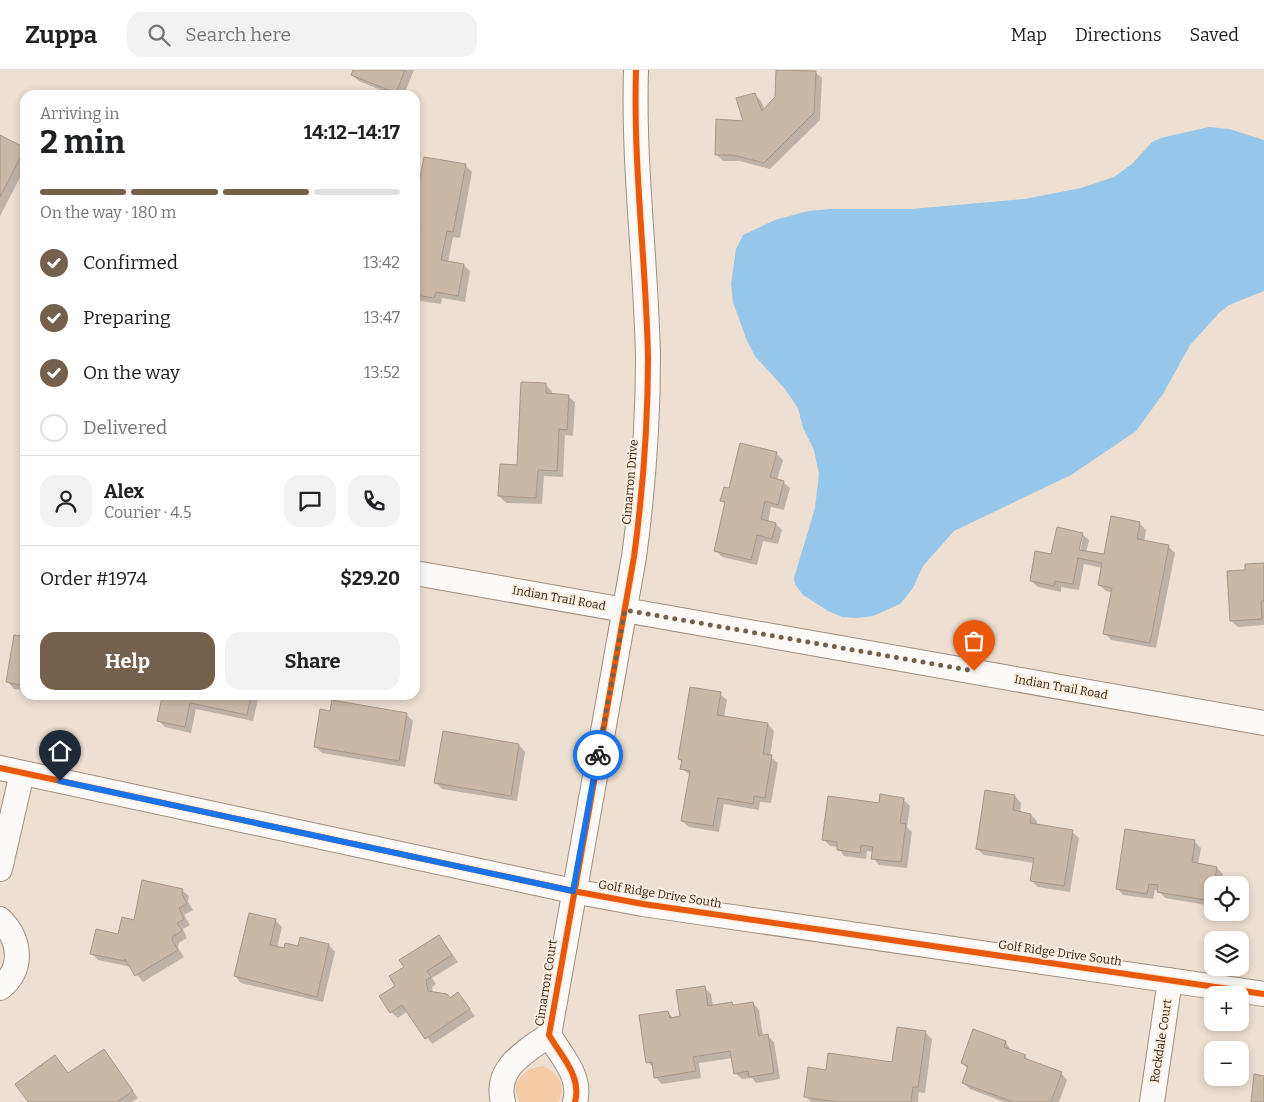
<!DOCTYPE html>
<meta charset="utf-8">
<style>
body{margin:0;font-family:Bitter,serif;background:#f2f2f2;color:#202124;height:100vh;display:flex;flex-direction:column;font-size:19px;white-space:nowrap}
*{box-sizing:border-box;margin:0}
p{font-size:16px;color:#757577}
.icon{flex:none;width:28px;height:28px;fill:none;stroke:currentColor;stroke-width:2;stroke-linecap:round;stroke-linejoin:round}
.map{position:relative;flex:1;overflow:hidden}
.drawer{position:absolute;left:20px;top:20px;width:400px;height:610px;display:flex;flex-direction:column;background:#fff;border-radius:15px;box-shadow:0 2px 8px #0003}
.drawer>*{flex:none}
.fabs{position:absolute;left:1204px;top:806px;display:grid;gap:10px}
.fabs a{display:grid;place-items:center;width:45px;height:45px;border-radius:10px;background:#fff;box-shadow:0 2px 8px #0003;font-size:25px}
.pin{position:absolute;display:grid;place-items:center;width:42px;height:42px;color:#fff;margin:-51px -21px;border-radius:50% 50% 50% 0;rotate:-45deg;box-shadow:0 0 5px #0007}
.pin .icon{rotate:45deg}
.courier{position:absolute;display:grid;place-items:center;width:50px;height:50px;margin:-25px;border:4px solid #1a73e8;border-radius:50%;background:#fff;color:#222;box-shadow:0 1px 6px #0007}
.head em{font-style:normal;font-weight:700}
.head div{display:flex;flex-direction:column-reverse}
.head{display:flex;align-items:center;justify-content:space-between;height:85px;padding:0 20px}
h1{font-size:32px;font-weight:700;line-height:38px}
.bar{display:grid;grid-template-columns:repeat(4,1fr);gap:8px 5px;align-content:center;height:60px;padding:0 20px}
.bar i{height:6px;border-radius:4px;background:#e0e0e0}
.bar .selected{background:#75604c}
.bar p{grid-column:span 4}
.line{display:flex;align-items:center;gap:12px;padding:0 20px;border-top:1px solid #e0e0e0}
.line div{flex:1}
.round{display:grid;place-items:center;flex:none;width:52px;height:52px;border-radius:15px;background:#f2f2f2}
ol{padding:0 20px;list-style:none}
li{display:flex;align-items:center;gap:15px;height:55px}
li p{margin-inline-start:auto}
li .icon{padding:5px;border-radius:50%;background:#75604c;color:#fff;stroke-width:4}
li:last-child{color:#757577}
li i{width:28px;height:28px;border:2px solid #e0e0e0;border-radius:50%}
.action{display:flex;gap:10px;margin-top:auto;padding:10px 20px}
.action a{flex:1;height:58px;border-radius:15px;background:#75604c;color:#fff;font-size:20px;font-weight:700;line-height:58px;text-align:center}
.action a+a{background:#f2f2f2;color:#202124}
header{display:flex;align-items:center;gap:30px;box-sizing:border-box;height:70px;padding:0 25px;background:#fff;border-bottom:1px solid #e0e0e0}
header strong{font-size:24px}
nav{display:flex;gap:28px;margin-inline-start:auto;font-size:18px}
.search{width:350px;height:45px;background:#f2f2f2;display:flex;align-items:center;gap:12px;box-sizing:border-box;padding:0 18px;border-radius:15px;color:#757577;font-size:19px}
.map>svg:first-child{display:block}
.green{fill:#f3cba7}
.water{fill:#96c6ea}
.shadow{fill:#0003;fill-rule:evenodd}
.building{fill:#cab8a7;stroke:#a89684}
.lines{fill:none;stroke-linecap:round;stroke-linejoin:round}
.street-casing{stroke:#a18f7d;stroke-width:26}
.street{stroke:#fcfaf8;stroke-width:24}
.cycleway-casing{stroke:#fbeee2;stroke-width:9}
.cycleway{stroke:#e8590c;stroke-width:6}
.done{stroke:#75604c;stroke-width:5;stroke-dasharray:0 9}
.route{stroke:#1a73e8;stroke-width:6}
.labels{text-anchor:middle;stroke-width:4;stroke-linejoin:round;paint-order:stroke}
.street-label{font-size:12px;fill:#341c04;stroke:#fbeee2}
</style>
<header>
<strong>Zuppa</strong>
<div class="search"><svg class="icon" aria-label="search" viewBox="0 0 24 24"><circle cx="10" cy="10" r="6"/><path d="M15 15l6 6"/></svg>Search here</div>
<nav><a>Map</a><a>Directions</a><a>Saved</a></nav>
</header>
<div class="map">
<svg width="1264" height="1032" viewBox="0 0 1264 1032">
<rect width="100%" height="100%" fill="#eddfd2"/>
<path class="green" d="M543,996C558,1002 567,1016 558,1032H520C508,1013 524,998 543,996Z"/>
<path class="water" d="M1209,57L1229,59L1264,70V221L1229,235L1220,242L1190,275L1163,324L1136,361L1071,405L954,461L923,496L913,518L900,534L873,546L857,548L842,547L828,541L803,525L795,514L794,508L815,438L819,404L814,380L803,358L798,338L785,319L755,286L747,271L733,232L731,214L736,179L743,165L775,150L808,141L830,139H911L991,132L1025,129L1081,118L1114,107L1132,94L1152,72L1161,68Z"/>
<path class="shadow" d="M354,0H414L404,25H393L359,11L352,5Z
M815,2L822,8L820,50L770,99L740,91H723L716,84L744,52L755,25L761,31L765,40Z
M0,66L25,79V98L0,146Z
M465,95L472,102L460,168L453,167L448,192L464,195L470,201L465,232L442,228L441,234L415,230V186L419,160L415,156V143Z
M546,315L552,321V325L568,326L575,332L573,366L565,365L563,407L544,406L542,434L506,433L499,426L518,396Z
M776,383L783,390L777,410L783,412L790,418L784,440L771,437L768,452L776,454L782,460L778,474L763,471L757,495L722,487L715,480L726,435L722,431L730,419Z
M1139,453L1146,460L1144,472L1168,476L1175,483L1156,578L1111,570L1105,563L1113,523L1106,521L1099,515L1102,498L1084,494L1079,520L1061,517V522L1038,517L1031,511L1052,486L1082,464L1089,470L1086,483L1105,486ZM1081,467H1083L1079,486H1077Z
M1264,494V555L1238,557L1231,551L1247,501Z
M25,542V620L14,619L8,612L21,567Z
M720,624L727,630L724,647L768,654L774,661L770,686L778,693L771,733L760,732L759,740L724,734L719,762L689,757L682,751L690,705L681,698L682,692L679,689Z
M156,625H259L253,651L196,639L191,663L165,657L159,651L163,632Z
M406,644L413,651L405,697L322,683L315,676Z
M519,675L525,682L517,731L442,719L435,712Z
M1015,726L1021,733L1020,743L1031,745L1037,751V756L1072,762L1079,768L1070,822L1038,817L1032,811L1034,793L984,785L977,779Z
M903,729L910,736L907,757L912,762L907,798L879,795L873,788V782L867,781L866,789L844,786L838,777L830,776L824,770L880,735Z
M1195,772L1201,778L1198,795L1217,798L1223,804L1222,815H1212V836L1165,828L1158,820H1155L1153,829L1123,825L1117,818Z
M182,820L189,826L188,832L193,840L184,845L190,855L183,859L187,868L179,873L178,878L184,887L143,912L131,897L98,890L92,884L119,866L135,851Z
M250,844L276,851L282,857L277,878L285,880L329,875L335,882L323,932L241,913L235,906Z
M439,866L458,892L432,908L436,914L432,917L433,923L451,929L458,924L475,946L432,974L408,941L398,948L391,942L397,916L405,898Z
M704,917L711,924L713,936L732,933L735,936L753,933L759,940L763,966L767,965L774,972L780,1009L756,1013L752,1008L742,1009L735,1003L733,988L699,993L701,1008L662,1014L655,1007L654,998L648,992L668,942L674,949L682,947Z
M926,963L932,969L925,1023L919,1022L918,1032H811L806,1027L827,1001L893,994Z
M1006,972L1011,981L1025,986L1031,992L1061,1003L1067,1010L1059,1032H1004L970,1019L963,1013L968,999L962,993Z
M103,980L138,1028L132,1032H29L55,987L69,1004Z"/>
<path class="building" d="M353,0H405L396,23L351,5Z
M776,0L816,1L814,43L764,93L733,85H715L716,49L743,51L736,28L755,23L762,41L775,27Z
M0,65L25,78L0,127Z
M424,87L466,94L453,162L447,161L441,190L464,194L458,226L436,222L434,228L415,225V185L420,156L415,155V135Z
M521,312L546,313V323L569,325L567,360L559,359L557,401L538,400L536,428L498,426L500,394L517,395Z
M740,373L777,382L770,407L784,411L778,435L765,431L761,449L776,453L772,469L757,465L751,490L714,481L725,432L720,431L724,417L729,418Z
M1111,446L1140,452L1137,469L1169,475L1150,573L1103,564L1112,518L1098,515L1102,493L1078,488L1073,514L1055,511L1054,516L1030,511L1035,481L1051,484L1057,457L1083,463L1079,480L1104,484Z
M1264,493V531H1261L1262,549L1230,551L1227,501L1245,500V494Z
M25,535V616L6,612L14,565L20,566Z
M690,617L721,622L717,645L768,653L763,684L772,685L765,728L754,726L753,734L718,728L713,756L681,751L690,701L680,699L682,690L678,689Z
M155,625H251L247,645L190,633L185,657L157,651L162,627Z
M332,630L407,643L399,691L314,677L320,639L330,641Z
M443,661L519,674L511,726L434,713Z
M985,720L1015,725L1013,740L1031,744L1030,753L1073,760L1064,816L1030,811L1034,788L976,779Z
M880,724L904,728L900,753L906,754L901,792L871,789L873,777L861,775L860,783L837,780V772L822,770L828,726L879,733Z
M1125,759L1195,770L1192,792L1217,797L1214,815H1212V831L1157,822L1158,815L1149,814L1147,824L1116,819Z
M142,810L183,819L182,824L187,834L179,838L184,849L177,853L182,861L173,866L172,870L178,880L135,906L125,889V891L90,884L96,859L118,864L122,847L134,850Z
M249,843L276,849L270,875L284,878L285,873L298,876L300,867L329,874L317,927L234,906Z
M439,865L452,885L427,901L431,907L426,910L428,921L447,924L450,928L458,922L470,939L425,969L402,935L390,943L379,926L395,916L389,906L404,897L399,890Z
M705,916L708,936L732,932L733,935L753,932L759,966L768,964L774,1003L749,1007L748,1001L734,1004L730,981L693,987L696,1001L654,1008L652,992L646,993L639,945L668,941L670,948L680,946L676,920Z
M897,957L926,961L918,1017H913L911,1032H837L804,1027L808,997L826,1000L828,983L892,992Z
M973,959L1006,971L1004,977L1026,985L1024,988L1062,1002L1051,1032H1013L962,1013L968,996L961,993Z
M104,979L133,1021L117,1032H28L15,1014L55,985L68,1003Z
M1254,1004L1264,1006V1032H1251Z"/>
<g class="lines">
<g class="street-casing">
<path id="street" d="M415,503L1264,653
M0,698L573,821L643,834L1264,924
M0,799L22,703
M0,849C21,870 24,899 0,918
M503,1032C494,998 525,982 549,965
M575,1032C582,1006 561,986 549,965L634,487C643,420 648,354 648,287C646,191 633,96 636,0
M1152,1032L1170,910"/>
</g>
<use href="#street" class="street"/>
<g class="cycleway-casing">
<path id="cycleway" d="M0,698L573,821L643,834L1264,924
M575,1032C582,1006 561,986 549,965L634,487C643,420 648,354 648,287C646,191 633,96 636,0"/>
</g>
<use href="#cycleway" class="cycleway"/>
</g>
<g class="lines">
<path class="done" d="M598,685L625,540L974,601"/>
<path class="route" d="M60,711L573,821L598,685"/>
</g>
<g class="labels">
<g class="street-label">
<text transform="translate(630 412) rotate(-85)" y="4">Cimarron Drive</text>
<text transform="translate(559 528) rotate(10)" y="4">Indian Trail Road</text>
<text transform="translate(1061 617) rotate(10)" y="4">Indian Trail Road</text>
<text transform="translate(660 824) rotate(9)" y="4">Golf Ridge Drive South</text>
<text transform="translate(1060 883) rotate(8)" y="4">Golf Ridge Drive South</text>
<text transform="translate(546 913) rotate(-81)" y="4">Cimarron Court</text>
<text transform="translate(1161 971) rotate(-81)" y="4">Rockdale Court</text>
</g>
</g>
</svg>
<div class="fabs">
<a><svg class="icon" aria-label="locate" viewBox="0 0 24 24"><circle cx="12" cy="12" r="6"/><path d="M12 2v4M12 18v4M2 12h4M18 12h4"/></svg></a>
<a><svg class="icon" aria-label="layers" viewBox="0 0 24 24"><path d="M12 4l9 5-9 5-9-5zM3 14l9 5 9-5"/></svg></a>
<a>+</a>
<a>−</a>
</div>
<div class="pin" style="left:974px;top:601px;background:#ea580c"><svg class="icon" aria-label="bag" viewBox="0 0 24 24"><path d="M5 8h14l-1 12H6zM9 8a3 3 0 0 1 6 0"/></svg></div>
<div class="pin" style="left:60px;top:711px;background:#1f2937"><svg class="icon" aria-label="home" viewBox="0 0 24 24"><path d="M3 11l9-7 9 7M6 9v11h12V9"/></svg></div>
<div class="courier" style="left:598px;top:685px"><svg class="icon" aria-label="bike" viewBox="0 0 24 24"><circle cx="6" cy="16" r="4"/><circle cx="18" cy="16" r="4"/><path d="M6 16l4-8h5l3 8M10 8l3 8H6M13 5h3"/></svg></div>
<section class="drawer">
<div class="head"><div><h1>2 min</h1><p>Arriving in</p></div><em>14:12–14:17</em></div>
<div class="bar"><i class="selected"></i><i class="selected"></i><i class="selected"></i><i></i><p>On the way · 180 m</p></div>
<ol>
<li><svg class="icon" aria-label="check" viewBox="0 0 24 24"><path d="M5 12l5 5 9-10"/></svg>Confirmed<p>13:42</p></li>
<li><svg class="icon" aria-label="check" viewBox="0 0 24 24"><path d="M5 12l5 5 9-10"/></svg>Preparing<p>13:47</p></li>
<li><svg class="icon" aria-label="check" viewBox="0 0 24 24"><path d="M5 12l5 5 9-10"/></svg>On the way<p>13:52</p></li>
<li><i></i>Delivered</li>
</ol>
<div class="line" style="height:90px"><a class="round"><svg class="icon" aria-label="person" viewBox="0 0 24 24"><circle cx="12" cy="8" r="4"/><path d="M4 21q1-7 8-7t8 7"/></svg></a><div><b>Alex</b><p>Courier · 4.5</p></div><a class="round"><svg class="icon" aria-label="chat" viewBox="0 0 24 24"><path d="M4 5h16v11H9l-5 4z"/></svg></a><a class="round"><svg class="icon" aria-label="phone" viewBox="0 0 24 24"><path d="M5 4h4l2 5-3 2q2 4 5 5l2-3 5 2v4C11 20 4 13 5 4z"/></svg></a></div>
<div class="line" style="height:65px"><div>Order #1974</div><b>$29.20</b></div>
<div class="action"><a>Help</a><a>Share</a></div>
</section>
</div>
